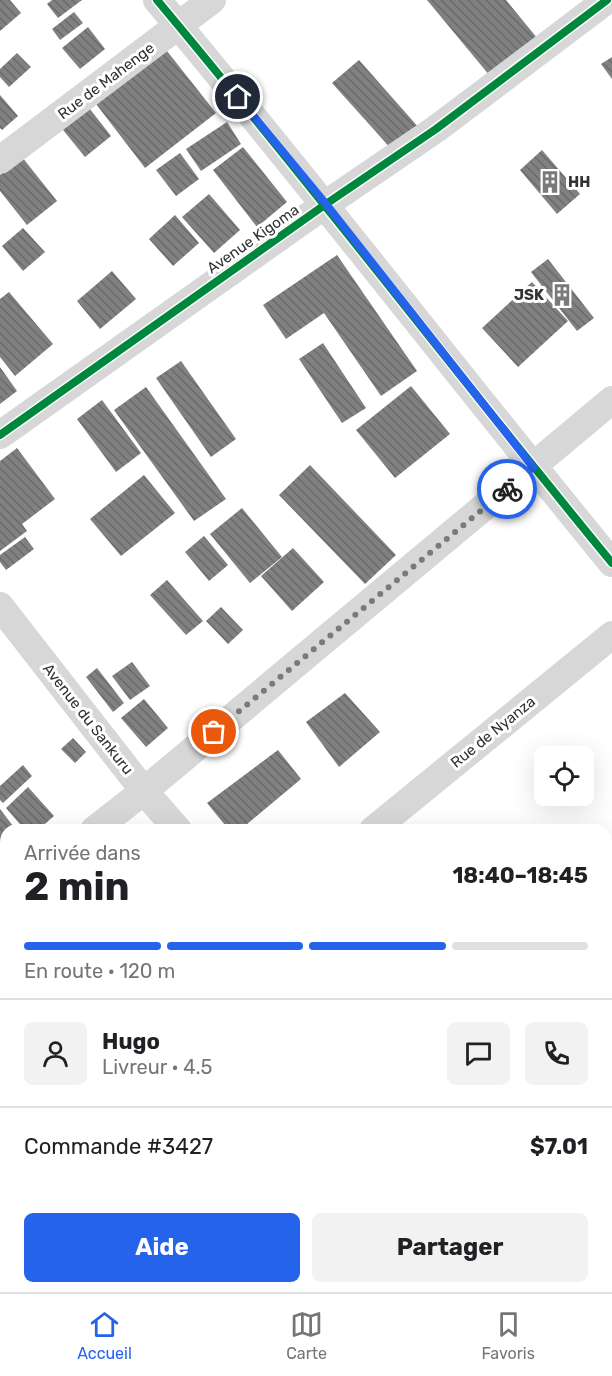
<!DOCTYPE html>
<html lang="fr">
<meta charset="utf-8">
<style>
body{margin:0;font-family:Rubik,sans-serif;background:#f2f2f2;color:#202124;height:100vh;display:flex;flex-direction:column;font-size:22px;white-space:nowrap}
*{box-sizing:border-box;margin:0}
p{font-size:20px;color:#757577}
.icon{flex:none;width:33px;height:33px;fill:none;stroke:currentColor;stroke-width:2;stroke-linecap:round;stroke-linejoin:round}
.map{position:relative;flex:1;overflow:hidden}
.drawer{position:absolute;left:0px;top:824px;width:612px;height:470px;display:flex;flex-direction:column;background:#fff;border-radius:18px 18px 0 0;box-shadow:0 6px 24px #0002}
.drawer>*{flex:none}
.controls{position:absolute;left:534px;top:746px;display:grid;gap:12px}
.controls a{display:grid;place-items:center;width:60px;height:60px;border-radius:9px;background:#fff;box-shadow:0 6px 24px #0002;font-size:30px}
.pin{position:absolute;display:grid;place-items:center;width:51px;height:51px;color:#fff;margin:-26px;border:3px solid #fff;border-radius:50%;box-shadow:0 2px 6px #0007}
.courier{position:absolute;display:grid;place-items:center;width:60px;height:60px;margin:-30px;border:4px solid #2563eb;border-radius:50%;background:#fff;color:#222;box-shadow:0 2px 8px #0007}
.head em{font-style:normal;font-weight:700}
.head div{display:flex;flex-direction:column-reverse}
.head{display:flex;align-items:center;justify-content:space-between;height:102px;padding:0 24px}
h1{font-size:39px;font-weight:700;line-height:45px}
.bar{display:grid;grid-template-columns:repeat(4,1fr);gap:9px 6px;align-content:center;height:72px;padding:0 24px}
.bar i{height:8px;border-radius:4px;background:#e0e0e0}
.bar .active{background:#2563eb}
.bar p{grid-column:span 4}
.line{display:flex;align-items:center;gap:15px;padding:0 24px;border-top:2px solid #e0e0e0}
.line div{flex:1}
.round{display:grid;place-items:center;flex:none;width:63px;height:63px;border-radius:9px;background:#f2f2f2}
.action{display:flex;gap:12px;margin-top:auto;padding:12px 24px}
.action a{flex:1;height:69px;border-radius:9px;background:#2563eb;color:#fff;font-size:24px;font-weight:700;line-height:69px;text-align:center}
.action a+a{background:#f2f2f2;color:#202124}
.menu{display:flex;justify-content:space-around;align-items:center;height:84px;border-top:2px solid #e0e0e0;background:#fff;font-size:16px;color:#757577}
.menu a{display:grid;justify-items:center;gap:3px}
.menu .active{color:#2563eb}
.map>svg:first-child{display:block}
.building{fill:url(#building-back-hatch)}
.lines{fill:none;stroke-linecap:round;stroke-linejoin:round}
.minor{stroke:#d7d7d7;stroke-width:28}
.cycleway-casing{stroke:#fff;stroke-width:11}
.cycleway{stroke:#00873e;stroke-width:8}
.done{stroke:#7a7a7a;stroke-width:6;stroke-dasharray:0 10.8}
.route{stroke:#2563eb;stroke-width:8}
.labels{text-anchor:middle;stroke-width:6;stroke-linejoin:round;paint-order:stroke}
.street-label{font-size:15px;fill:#333;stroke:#fff}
.poi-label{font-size:15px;font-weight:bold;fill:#333;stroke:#fff;text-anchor:start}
</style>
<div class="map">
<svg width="612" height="1292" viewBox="0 0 612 1292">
<defs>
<pattern id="building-back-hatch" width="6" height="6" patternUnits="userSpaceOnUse" patternTransform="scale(1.5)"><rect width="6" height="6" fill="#818181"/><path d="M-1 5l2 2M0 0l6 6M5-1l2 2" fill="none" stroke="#6a6a6a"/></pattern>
</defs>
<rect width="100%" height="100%" fill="#fff"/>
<path class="building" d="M0,0H10L21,13L0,31Z
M52,0H82L58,18L47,4Z
M427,0H506L542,44L495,82Z
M74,12L83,23L60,40L52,29Z
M88,27L105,49L80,69L62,48Z
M163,46L216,113L145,168L93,100Z
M17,53L31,67L9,87L0,77V69Z
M612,57V79L601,64Z
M359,60L420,129L394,152L332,83Z
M0,95L18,116L2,130L0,128Z
M86,104L111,136L85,157L59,125Z
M227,122L241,144L201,171L186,149Z
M243,147L287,202L257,227L213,170Z
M542,150L580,194L557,214L520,170Z
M180,153L199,179L176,196L156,170Z
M22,157L57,201L27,225L0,191V175Z
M209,194L240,230L214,253L182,217Z
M175,215L199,243L173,266L149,239Z
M23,228L45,252L23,271L2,246Z
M337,255L417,371L381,396L324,313L286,339L263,305Z
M548,259L594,318L577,331L531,272Z
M112,271L136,299L100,329L77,301Z
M532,282L568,321L518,367L482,328Z
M9,292L53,344L15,376L0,357V299Z
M323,343L366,408L342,423L299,359Z
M181,361L236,439L211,457L156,378Z
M0,367L17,391L0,404Z
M411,386L450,434L395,478L356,430Z
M146,387L226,499L194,521L114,410Z
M102,400L141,453L116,472L77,419Z
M17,448L55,499L22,524L27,531L0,551V461Z
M310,465L396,555L365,584L279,495Z
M144,475L175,513L121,556L90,519Z
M242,508L282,557L250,583L210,534Z
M204,536L228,565L209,581L185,552Z
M25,537L34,549L6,570L0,562V555Z
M293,548L324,582L292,611L261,576Z
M167,580L203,621L186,635L150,595Z
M221,607L243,630L228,644L206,621Z
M132,662L150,686L130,700L112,676Z
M97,668L124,703L113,712L86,677Z
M345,693L380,732L339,767L306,722Z
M144,699L168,728L146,747L121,718Z
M73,738L86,752L75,763L61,749Z
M278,750L301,779L240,830H229L207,803Z
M23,765L32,776L3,803L0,800V786Z
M28,787L54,816L38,830H25L6,808Z
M0,809L16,830H6V847L0,852Z"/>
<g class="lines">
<path class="minor" d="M157,0C312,185 459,377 612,563
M0,160L212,0
M0,435L326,204L436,129L607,0
M0,606L144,791L178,830
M94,830L144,791L612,400
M373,830L612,635
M0,903L6,898
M606,1082L612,1076
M0,1142L6,1137
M542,1287L546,1292
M180,1292L184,1287
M403,1292L407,1287"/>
<g class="cycleway-casing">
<path id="cycleway" d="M157,0C312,185 459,377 612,563
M0,435L326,204L436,129L607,0"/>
</g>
<use href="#cycleway" class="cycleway"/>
</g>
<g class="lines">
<path class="done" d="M214,732L507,489"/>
<path class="route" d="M238,97L326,204L533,467L507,489"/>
</g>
<defs>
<g id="building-bare" transform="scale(1.8)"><path d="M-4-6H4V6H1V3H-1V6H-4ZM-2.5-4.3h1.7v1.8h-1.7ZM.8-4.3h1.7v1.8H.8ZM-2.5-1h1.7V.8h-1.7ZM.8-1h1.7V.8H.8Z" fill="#7a7a7a" stroke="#fff" stroke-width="2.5" paint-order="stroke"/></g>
</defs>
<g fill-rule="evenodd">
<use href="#building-bare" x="550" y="182"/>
<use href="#building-bare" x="562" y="295"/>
</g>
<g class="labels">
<g class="street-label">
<text transform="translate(106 81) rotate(-37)" y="5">Rue de Mahenge</text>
<text transform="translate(253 239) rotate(-35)" y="5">Avenue Kigoma</text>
<text transform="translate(88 719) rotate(52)" y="5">Avenue du Sankuru</text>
<text transform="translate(493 732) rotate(-39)" y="5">Rue de Nyanza</text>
</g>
<g class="poi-label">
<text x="568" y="187">HH</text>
<text x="544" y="300" text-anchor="end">JSK</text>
</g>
</g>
</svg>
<div class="controls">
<a><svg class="icon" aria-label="locate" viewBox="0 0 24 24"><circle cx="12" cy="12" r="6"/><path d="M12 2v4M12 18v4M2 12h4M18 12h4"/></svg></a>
</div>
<div class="pin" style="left:214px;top:732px;background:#ea580c"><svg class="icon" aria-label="bag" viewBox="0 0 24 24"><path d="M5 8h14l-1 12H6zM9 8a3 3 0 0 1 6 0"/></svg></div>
<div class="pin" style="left:238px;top:97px;background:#1f2937"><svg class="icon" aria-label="home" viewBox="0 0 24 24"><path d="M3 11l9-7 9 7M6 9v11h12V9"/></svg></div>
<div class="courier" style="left:507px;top:489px"><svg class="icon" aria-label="bike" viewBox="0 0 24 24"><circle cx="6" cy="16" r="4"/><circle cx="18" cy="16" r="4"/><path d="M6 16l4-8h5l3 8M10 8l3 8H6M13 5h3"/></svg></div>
<section class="drawer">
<div class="head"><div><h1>2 min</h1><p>Arrivée dans</p></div><em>18:40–18:45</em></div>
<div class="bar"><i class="active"></i><i class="active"></i><i class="active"></i><i></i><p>En route · 120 m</p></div>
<div class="line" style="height:108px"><a class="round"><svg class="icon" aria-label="person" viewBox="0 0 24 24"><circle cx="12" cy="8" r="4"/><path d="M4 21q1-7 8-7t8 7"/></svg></a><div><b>Hugo</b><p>Livreur · 4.5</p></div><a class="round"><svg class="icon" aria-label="chat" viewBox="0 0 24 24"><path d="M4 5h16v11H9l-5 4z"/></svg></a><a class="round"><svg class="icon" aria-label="phone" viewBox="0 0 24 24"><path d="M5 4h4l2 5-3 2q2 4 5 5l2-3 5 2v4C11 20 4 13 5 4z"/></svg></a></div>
<div class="line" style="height:78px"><div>Commande #3427</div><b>$7.01</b></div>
<div class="action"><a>Aide</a><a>Partager</a></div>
</section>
</div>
<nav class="menu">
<a class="active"><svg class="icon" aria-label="home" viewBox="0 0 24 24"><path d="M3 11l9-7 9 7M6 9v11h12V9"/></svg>Accueil</a>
<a><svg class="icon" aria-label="map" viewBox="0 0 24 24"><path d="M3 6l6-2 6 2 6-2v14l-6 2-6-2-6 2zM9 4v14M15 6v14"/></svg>Carte</a>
<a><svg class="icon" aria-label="saved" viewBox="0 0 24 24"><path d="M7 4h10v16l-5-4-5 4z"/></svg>Favoris</a>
</nav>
